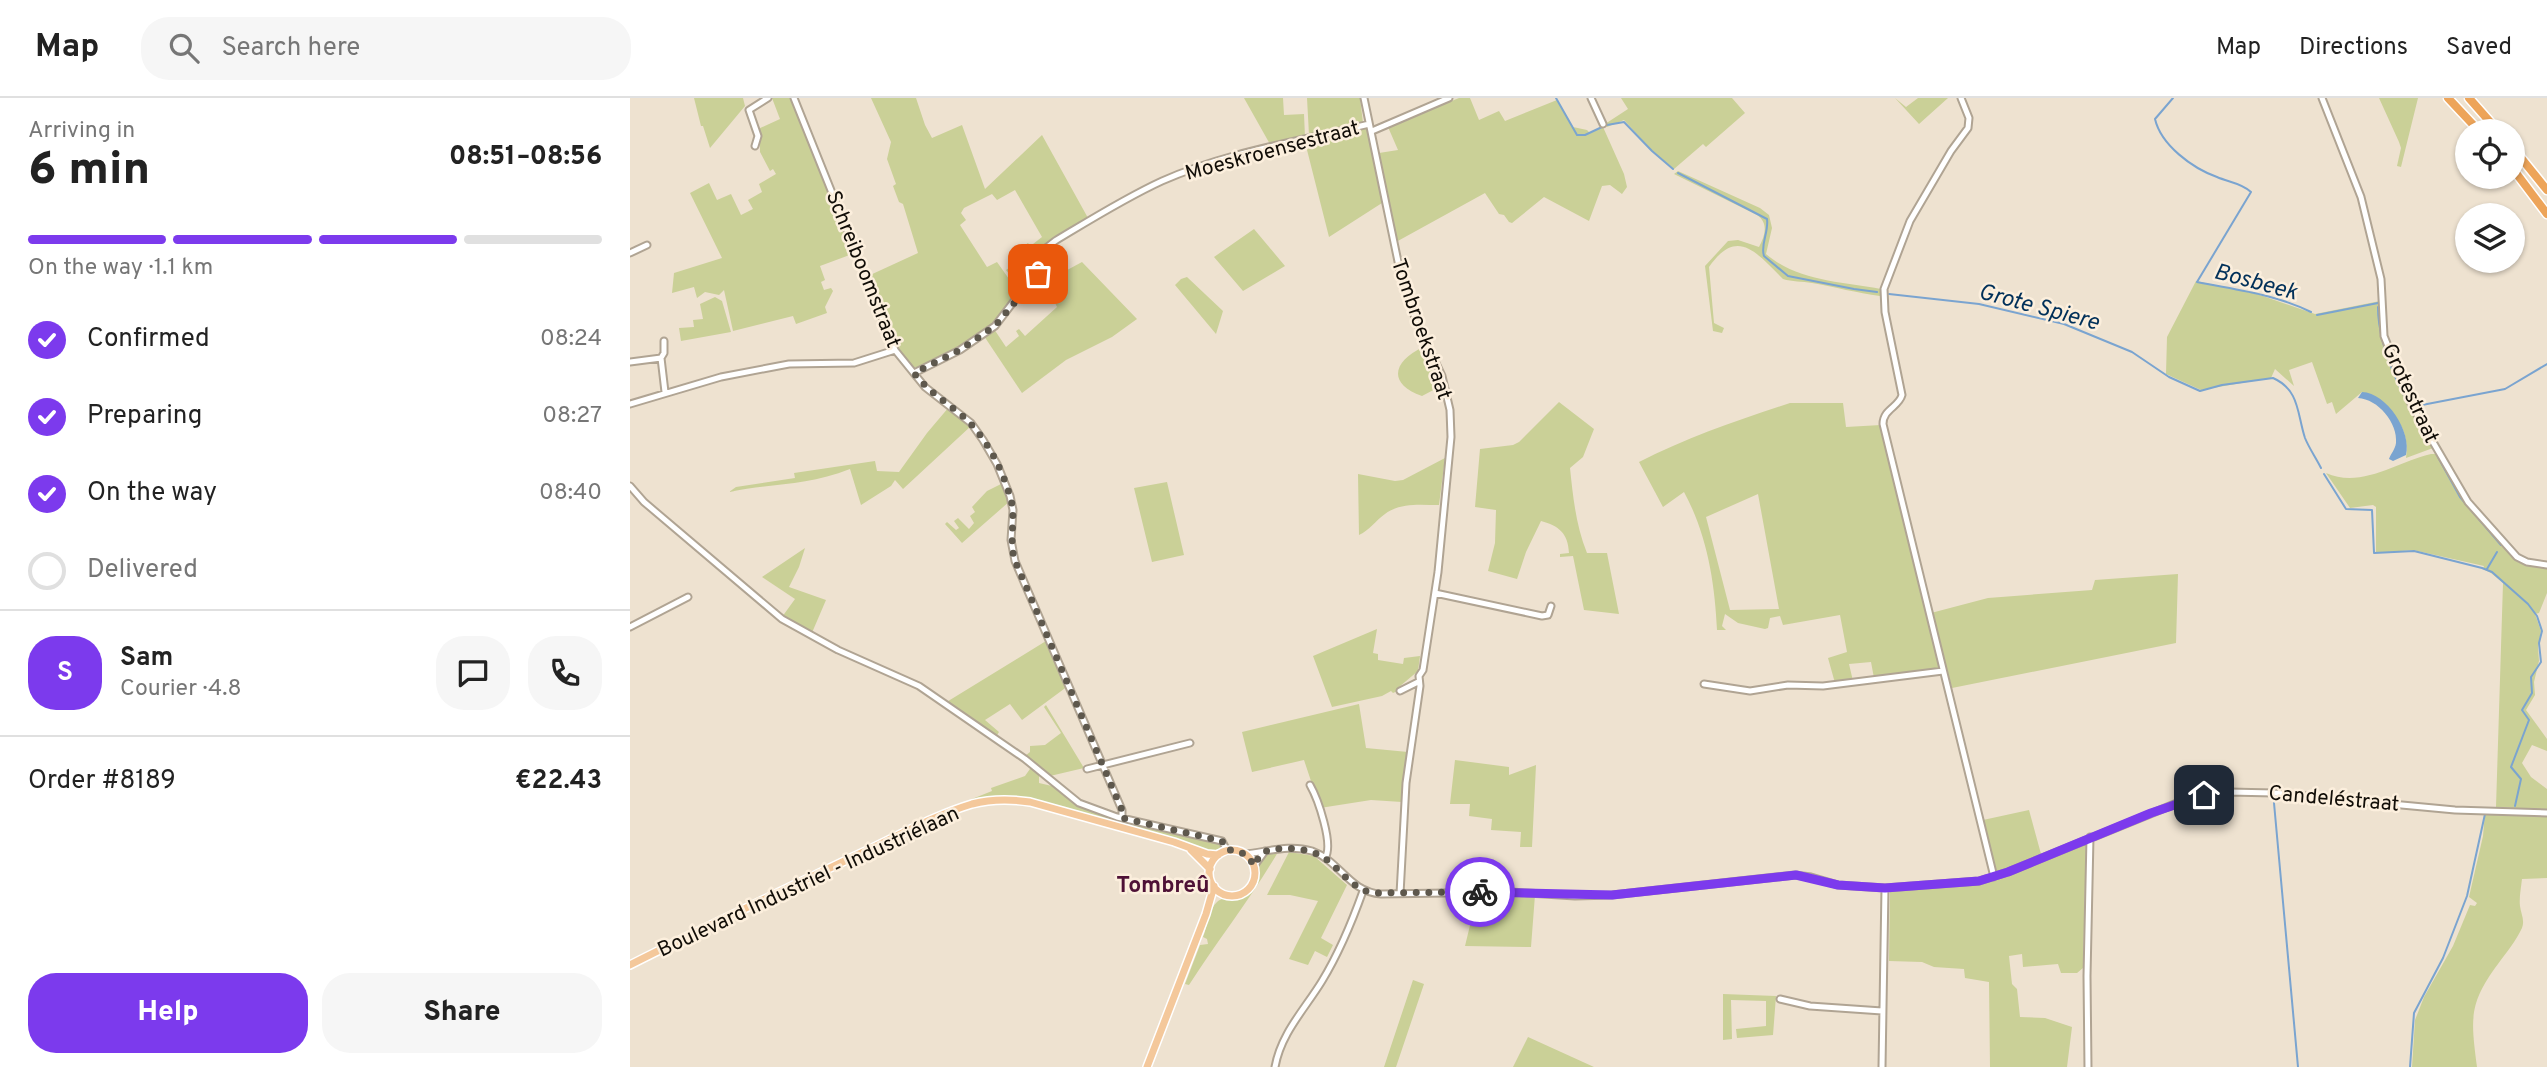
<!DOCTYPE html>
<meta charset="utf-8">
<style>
body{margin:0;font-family:Overpass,sans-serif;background:#f6f6f6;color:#222;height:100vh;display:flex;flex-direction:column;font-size:26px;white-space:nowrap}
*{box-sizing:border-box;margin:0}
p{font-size:23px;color:#767676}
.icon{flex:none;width:38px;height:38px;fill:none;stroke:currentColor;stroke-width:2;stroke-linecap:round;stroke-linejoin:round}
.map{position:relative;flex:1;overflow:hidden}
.panel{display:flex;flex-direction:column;background:#fff;width:630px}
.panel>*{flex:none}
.tools{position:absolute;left:1825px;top:21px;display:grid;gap:14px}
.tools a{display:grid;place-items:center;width:70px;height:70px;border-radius:50%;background:#fff;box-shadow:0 2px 5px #0004;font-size:35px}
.pin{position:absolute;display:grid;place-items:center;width:60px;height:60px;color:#fff;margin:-30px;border-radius:14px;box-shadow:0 4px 10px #0006}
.courier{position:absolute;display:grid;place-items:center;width:70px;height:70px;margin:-35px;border:5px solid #7c3aed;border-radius:50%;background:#fff;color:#222;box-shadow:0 2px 9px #0007}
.headline em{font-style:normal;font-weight:800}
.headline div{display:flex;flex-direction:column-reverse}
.headline{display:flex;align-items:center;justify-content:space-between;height:119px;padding:0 28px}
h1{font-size:46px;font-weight:800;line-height:52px}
.bar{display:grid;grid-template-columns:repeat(4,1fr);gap:10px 7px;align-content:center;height:84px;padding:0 28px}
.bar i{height:9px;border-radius:5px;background:#e0e0e0}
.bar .current{background:#7c3aed}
.bar p{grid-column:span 4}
.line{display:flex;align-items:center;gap:18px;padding:0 28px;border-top:2px solid #e0e0e0}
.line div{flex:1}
.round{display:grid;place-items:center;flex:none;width:74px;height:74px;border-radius:28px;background:#f6f6f6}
ol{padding:0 28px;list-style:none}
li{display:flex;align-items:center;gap:21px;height:77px}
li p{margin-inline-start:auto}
li .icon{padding:7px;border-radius:50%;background:#7c3aed;color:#fff;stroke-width:4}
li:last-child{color:#767676}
li i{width:38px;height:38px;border:4px solid #e0e0e0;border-radius:50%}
.button{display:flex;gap:14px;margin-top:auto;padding:14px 28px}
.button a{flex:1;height:80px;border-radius:28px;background:#7c3aed;color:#fff;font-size:28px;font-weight:800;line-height:80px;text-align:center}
.button a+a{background:#f6f6f6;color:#222}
header{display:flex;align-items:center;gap:42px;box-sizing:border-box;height:98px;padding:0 35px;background:#fff;border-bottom:2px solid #e0e0e0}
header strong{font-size:33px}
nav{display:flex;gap:38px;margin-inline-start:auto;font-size:24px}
.search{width:490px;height:63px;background:#f6f6f6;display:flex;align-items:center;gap:18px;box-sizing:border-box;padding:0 24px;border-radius:28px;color:#767676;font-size:26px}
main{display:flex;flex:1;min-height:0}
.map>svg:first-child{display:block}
.green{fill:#cad097;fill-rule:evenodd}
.water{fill:#7aa4d0}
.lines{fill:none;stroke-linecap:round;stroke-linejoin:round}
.stream{stroke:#7aa4d0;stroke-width:2}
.minor-casing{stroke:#b0a493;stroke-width:9}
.major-casing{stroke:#fff;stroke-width:10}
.highway-casing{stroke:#fff;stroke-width:11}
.minor{stroke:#fff;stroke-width:5}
.major{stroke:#f4c89b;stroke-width:7}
.highway{stroke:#eda459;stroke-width:8}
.done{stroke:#5e584d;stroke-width:7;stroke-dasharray:0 12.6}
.route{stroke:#7c3aed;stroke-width:9}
.labels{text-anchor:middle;stroke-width:5;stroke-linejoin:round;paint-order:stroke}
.street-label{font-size:21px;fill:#110d07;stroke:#fcefdd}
.water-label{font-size:23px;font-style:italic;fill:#013059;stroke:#fcefdd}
.neighbourhood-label{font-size:23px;font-weight:bold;fill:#4e1136;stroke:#fcefdd}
</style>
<header>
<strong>Map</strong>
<div class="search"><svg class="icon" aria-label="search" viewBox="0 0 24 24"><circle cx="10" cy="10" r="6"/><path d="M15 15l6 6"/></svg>Search here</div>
<nav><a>Map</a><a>Directions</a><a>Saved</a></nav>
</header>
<main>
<section class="panel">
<div class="headline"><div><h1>6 min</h1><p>Arriving in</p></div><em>08:51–08:56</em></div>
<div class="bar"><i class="current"></i><i class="current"></i><i class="current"></i><i></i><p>On the way · 1.1 km</p></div>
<ol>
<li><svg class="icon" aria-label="check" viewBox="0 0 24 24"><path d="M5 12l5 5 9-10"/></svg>Confirmed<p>08:24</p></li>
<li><svg class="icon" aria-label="check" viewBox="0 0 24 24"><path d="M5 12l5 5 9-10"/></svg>Preparing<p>08:27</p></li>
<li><svg class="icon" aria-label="check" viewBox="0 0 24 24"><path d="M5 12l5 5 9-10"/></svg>On the way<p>08:40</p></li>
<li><i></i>Delivered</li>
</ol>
<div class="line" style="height:126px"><b class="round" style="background:#7c3aed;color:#fff">S</b><div><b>Sam</b><p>Courier · 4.8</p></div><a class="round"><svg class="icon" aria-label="chat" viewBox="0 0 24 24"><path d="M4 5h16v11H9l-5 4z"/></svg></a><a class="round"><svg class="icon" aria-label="phone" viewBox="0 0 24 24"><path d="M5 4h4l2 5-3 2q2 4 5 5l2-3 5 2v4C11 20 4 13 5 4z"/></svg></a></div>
<div class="line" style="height:91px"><div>Order #8189</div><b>€22.43</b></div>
<div class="button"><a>Help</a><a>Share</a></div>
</section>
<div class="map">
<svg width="1917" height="969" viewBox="0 0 1917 969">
<rect width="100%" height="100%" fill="#eee2d0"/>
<path class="green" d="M64,0H113L115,8L80,50L73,28H71Z
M142,0H162L225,155L190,168L195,182L191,184L194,192L201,190L203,193L195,209L197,215L166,226L163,218L103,233L94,192L89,197L75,194L67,200L64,189L42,195L44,175L92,160L60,95L79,85L87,102L101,96L111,117L123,111L118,102L132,94L129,86L146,76L143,71L140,73L130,54V37L128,31L150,21Z
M241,0H286L295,27L302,40L332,27L355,91L412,37L458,120L432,136L410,154L403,146L412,139L385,92L367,102L362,96L334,110L331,115L336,122L330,127L357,169L367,164L384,188L386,196C379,206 371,218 363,227C351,239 297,273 282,269L265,248L238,178L288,155L273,106L269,104L263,88L266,86L257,61L261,44Z
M614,0H653L654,17L674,16L675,39L641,48Z
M677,0H730L733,25L679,37Z
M829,0H840L849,22L869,13L875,23L927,2L943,29L957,32L960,35L973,29L994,76L997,89L992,96L980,87L972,88L959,123L914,99L882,125L879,124L874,117L869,116L855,95L766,144L749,55L768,52L758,29Z
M991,0H1102L1115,15L1076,49L1073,46L1044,71L1023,54L994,22L977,29L975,26L998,11Z
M1265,0L1276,9L1288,0H1318L1289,26Z
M1749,0H1788L1771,69L1767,68L1771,50L1769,44Z
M737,30L752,105L699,139L675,44Z
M1048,73L1130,110L1139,117L1142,130L1136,156C1167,183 1212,184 1251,191L1250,198C1227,195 1205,189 1182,185C1172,183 1162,184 1153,181C1126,154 1107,129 1079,169L1084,225L1094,230L1092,235L1083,233L1075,168L1098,143L1108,142L1129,149C1135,138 1139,125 1127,117L1044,76Z
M624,131L655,168L613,193L584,159Z
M398,145L409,159L402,181L392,191L376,172L395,160L389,151Z
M452,164L507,221L482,239L436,262L392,295L354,238L364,231L376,249L389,238L386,233L389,231L395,238L427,209L415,184Z
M557,179L593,213L586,236L545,187L551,181Z
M1566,183L1627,196L1685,216L1750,203L1751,238L1783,315L1804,347L1803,350L1776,360C1781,325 1758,310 1732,294L1706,316L1702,304L1697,306L1682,264L1659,272L1664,288L1645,271L1641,280L1571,292L1536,276L1537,239Z
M85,199L92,203L101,234L51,243L49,230L64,229L63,222L73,221L70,206Z
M793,249L811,288L792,298C756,285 764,263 793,249Z
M929,304L964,331L953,359L940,370C943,399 946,428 957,455H977L989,516L954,512L943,458L930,459V456L939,455C938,435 929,428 911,423L896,454L887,481L858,473L865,445L866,412L845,409L850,351L883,347L889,344Z
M1160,305H1213L1216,329L1251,327L1311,568L1307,571L1244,580L1241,564L1219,566L1223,583L1205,585L1198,560L1217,554L1210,517L1153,527L1150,518L1140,520L1138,530L1135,531L1108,525L1095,516L1092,528L1096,532H1087C1085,485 1077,436 1054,394L1033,409L1009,364C1058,339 1108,322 1160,305ZM1128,396L1149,511L1100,512L1076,419Z
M319,309L341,328L273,391L265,382L261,388L231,407L220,371C177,388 143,385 99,394L106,389L165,380L164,375L245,363L247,373L269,374L297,335Z
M1801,356H1807L1811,361L1836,406L1895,466L1917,469V495L1909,515L1905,516L1911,533L1908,549L1909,563L1904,584L1905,597L1896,612L1917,641V653L1902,647L1892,665L1901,679L1917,691V712L1866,709L1873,485L1861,475L1853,471L1854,468L1783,452L1746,455V409L1743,407L1720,410L1696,375C1731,391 1767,364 1801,356Z
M815,360L809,407C791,407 771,404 755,416C745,423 740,432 729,437L728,376L765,383L773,382Z
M537,384L554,457L522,464L504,390Z
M371,386H374L380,403L332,445L315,426L317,424L326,432L329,430L324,423L328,420L339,431L344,425L340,418L345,414L342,409L357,393Z
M175,450L169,469L159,489L196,502L181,537L152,519L165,501L132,479Z
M1548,476L1546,545L1322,590L1301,515L1358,500L1462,492L1465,482Z
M747,531L743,555L748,556V562L773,566L774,560L790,558L788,573L769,589L770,592L763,595L761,593L752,598L702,609L683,558Z
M416,543L438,588L392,622L380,606L355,622L369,634L366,639L315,605Z
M729,606L736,650L778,654L772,704L741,702L690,710L674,662L622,674L612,634Z
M416,607L454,670L420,678L395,658L400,654V648L415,647L431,635L414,609Z
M825,662L879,669V677L906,667L902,749H890L891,734L861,732L862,721L839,718L840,706H820Z
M402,668L409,675V685L422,688L463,713L591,745V751L575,754L540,739L393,699L373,698L342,701L362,693L361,690L395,678Z
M1399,712L1411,756L1368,775L1363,768L1353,722Z
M1855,714L1917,717V780L1892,781C1891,790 1889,800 1890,808C1891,816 1895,822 1892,830C1886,843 1876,855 1868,866C1838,906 1841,922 1847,969H1782L1785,922L1794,899L1823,848L1840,807L1845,808L1847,805L1839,799L1853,738Z
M1456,743L1453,870L1447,875H1431L1428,866L1393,869L1392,856L1379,858L1382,886L1387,891L1390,919L1415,920L1442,929L1437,969H1360L1359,884L1335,880L1334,871L1304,869L1292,864L1259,863L1260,792L1346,786Z
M639,754H648C621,800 588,842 559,887L555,886L570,847L578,846L577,841L573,839C577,829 579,811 587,804C597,795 612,804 622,791C632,778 622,763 639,754Z
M659,754L684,758L717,787L691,840L703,847L697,859L685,853L678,867L659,861L688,803L660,797H637Z
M851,796L905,797L901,849L835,848L843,815L850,807Z
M783,882L794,886L766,969H754Z
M1093,896L1146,898L1143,937L1107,940L1106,931L1136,928V903L1101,902L1102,941L1093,942Z
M898,939L964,969H883Z"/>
<path class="water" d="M1732,294C1757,295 1782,334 1776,357L1763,363L1759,361C1761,355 1765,352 1766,345C1768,325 1748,301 1728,300Z"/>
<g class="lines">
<path class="stream" d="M926,0L947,37H955L972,29
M1543,0L1525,21C1531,47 1562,70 1587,79C1598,84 1612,85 1621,94L1567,184C1606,192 1645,196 1681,214
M977,27L994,24L1022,53L1043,71
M1048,75L1137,121C1139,134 1130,147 1134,158L1158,178L1224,191L1247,194
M1259,196L1349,206L1434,226L1502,254L1539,279L1570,293L1592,287L1643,280C1670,292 1667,316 1675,340C1679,350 1686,360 1691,370
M1748,209C1748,256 1779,309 1802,348
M1687,217L1748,205
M1789,312V309L1792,307L1875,291L1917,266
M1808,359L1830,399L1871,447
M1694,376L1716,411L1742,412L1744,455L1784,453L1852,470L1862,474L1898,506L1907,518L1912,533L1909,545L1911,564L1901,579L1902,595L1892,612L1899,622L1881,669L1891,681L1885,708
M1857,471L1867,454
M1644,705L1668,969
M1780,969L1784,915L1813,860L1837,798L1855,716"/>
<g class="minor-casing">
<path id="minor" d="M164,0L265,252L295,289L341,325L353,342L367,366L380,398L383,412L381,442L385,463L492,712V720
M734,0L771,178L786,223L812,278L820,312L821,339L808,474L793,572L789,578L790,588L776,685L770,796
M961,0L973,26
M1331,0L1339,20L1338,30L1321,53L1280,123L1254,191L1255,214L1272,297C1269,309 1253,311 1253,326L1364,779
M1692,0L1731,99L1751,181L1754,238L1782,308L1838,404L1887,459L1897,464L1917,467
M742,33L819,0
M125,48L128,38L119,12L138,0
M0,155L17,147
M31,260L34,255V243
M0,264L31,260L35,294
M284,275L330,252L365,228L391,194L404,182L416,150L425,143C460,122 495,100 532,83C597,54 671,43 739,26
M0,306L91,279L159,266L224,265L265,252
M0,388L14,404L152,521L208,552L289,588L395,661L449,705L487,719L592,743L597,753
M805,495L912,518L918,517L921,508
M0,529L58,499
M1074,586L1120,593L1158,587L1193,588L1313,573
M770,593L788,584
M457,671L560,645
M680,687C688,701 704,747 695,760
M615,756C637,754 659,746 682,753C710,763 719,794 751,796L881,794L945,798L982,797L1165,777L1181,779L1208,787L1255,790L1349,783L1378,774L1552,703L1574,697L1599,694L1644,695L1825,712L1917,715
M624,768L635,753
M1150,901L1180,908L1252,913
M645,969C651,935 675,911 692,883C709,855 722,824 733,793
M1252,969L1255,790
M1458,969L1457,878L1460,739"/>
</g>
<g class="major-casing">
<path id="major" d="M561,752L580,771
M579 775a23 23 0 1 1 46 0a23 23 0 1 1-46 0Z
M0,867C75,829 150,794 225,758C263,741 302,718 342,706C361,701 380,701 400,704L544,744L577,756L588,757
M517,969L576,816L584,788"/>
</g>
<g class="highway-casing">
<path id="highway" d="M1818,0L1849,33
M1839,0L1868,33
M1883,50L1917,92
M1883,71L1917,116"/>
</g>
<use href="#minor" class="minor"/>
<use href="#major" class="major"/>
<use href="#highway" class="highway"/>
</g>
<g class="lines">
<path class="done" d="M408,176L365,228L330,252L284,275C297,292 313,302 329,315C354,335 371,368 380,398C387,420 378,441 385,463L492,712V720L592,743L597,752C610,752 618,756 624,768L630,757L638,752C660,749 684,749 702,766C715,778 724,790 742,795L850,794"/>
<path class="route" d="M850,794L982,797L1166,777L1208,787L1255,790L1349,783L1378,774L1521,715L1574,697"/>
</g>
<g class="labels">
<g class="street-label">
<text transform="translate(642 52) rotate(-15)" y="7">Moeskroensestraat</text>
<text transform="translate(234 171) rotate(68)" y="7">Schreiboomstraat</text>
<text transform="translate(792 231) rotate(71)" y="7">Tombroekstraat</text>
<text transform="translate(1781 295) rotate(65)" y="7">Grotestraat</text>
<text transform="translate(1704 700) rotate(5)" y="7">Candeléstraat</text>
<text transform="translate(178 783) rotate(-25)" y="7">Boulevard Industriel - Industriélaan</text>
</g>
<g class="water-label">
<text transform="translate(1626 183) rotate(15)" y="8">Bosbeek</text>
<text transform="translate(1409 208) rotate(15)" y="8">Grote Spiere</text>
</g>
<g class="neighbourhood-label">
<text x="533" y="794">Tombreû</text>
</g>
</g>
</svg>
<div class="tools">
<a><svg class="icon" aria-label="locate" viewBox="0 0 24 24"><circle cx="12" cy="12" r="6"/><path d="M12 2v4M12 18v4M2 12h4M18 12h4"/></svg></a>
<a><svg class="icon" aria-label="layers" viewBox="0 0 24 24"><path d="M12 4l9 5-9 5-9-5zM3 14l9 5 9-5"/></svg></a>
</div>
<div class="pin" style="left:408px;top:176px;background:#ea580c"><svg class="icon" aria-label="bag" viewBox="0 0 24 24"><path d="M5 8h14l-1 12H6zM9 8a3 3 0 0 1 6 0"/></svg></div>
<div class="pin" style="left:1574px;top:697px;background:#1f2937"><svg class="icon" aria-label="home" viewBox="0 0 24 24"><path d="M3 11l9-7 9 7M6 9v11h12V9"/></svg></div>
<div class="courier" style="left:850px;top:794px"><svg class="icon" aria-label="bike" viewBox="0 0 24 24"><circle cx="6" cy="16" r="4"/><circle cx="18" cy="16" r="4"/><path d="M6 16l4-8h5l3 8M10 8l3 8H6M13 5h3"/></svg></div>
</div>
</main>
